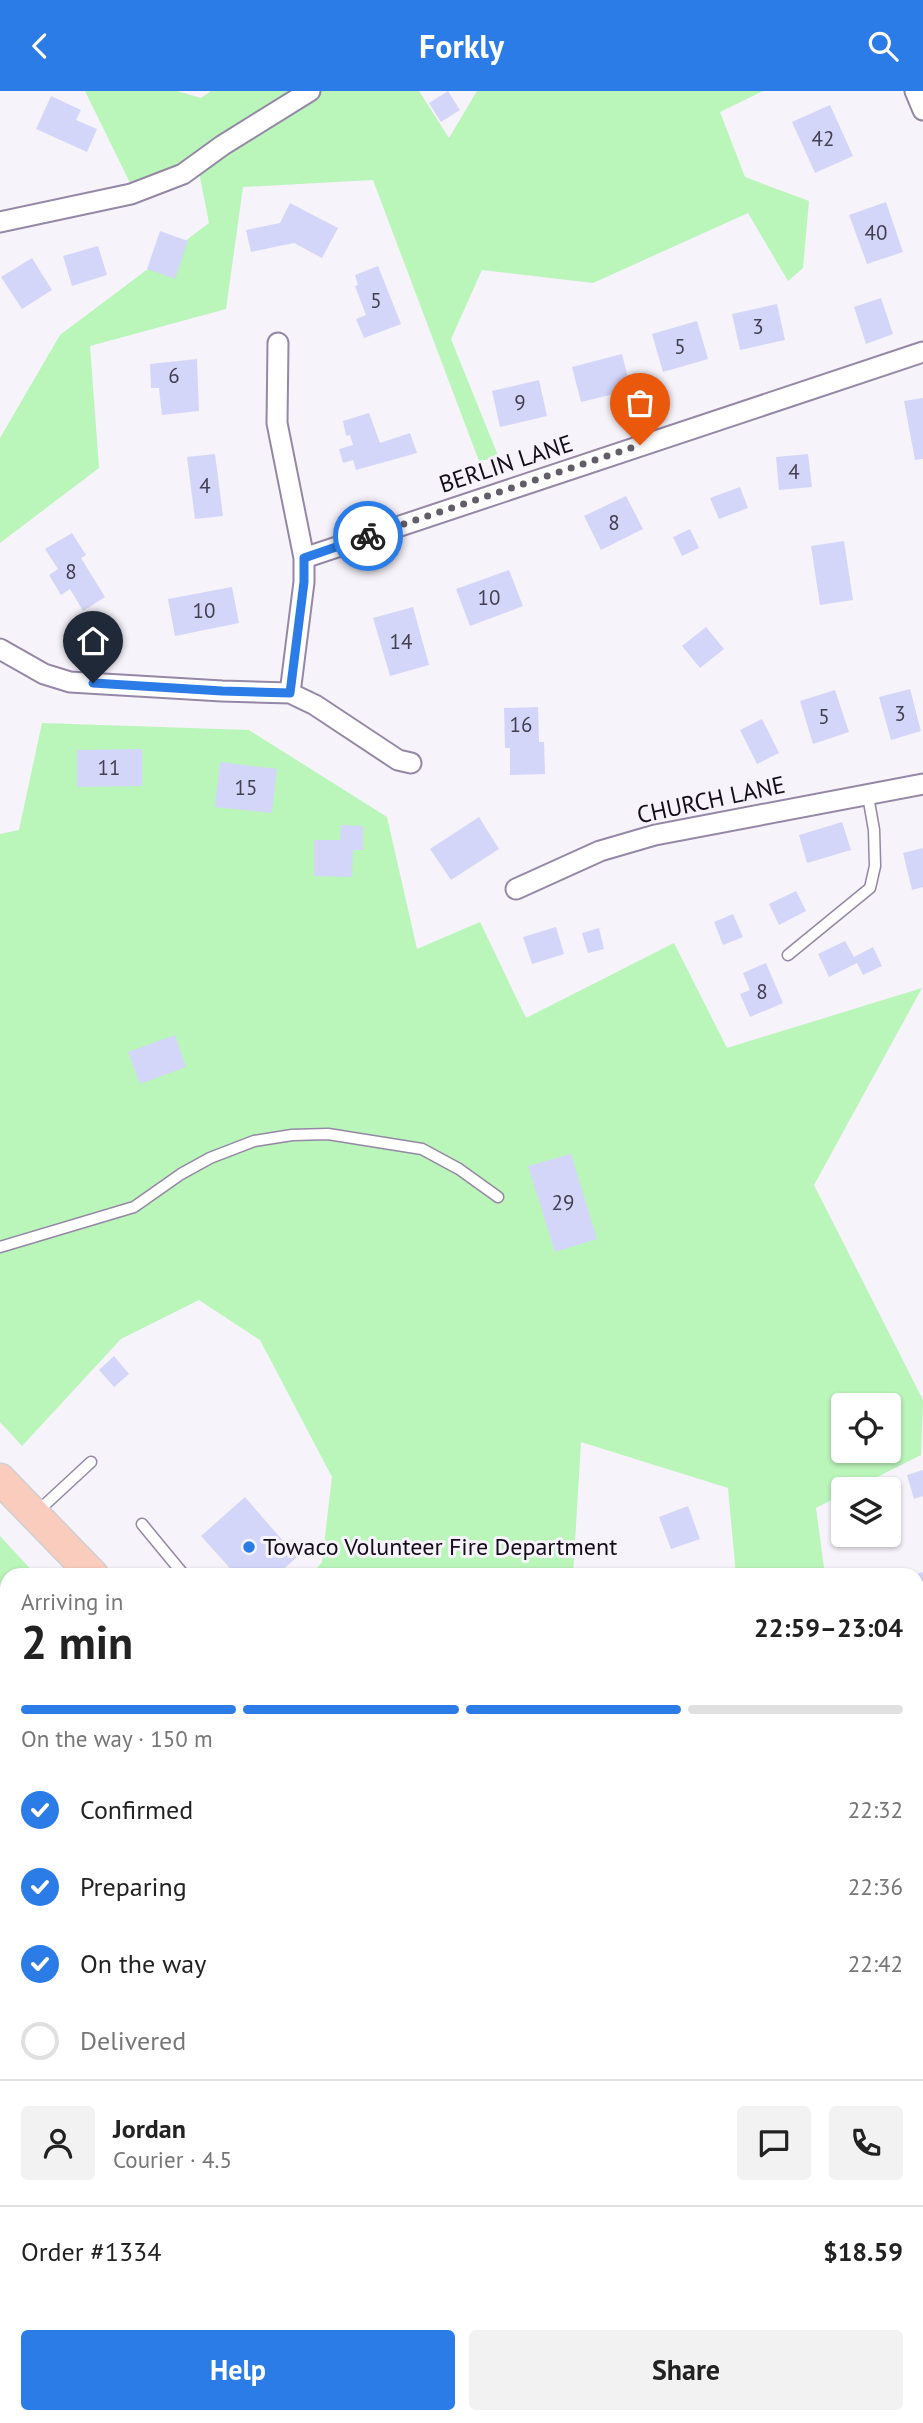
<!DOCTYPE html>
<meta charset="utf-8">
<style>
body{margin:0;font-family:"PT Sans",sans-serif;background:#f2f2f2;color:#222;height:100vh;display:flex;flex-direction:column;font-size:26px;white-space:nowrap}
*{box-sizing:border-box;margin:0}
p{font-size:23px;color:#767676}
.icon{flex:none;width:38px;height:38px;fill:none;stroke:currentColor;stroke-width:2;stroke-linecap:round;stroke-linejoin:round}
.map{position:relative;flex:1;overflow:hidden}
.side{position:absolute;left:0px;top:1477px;width:924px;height:856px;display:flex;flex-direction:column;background:#fff;border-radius:21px 21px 0 0;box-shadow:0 2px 5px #0004}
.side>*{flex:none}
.tools{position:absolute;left:831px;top:1302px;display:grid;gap:14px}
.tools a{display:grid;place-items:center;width:70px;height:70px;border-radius:7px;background:#fff;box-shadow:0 2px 5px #0004;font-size:35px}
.pin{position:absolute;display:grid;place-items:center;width:60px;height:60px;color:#fff;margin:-72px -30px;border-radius:50% 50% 50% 0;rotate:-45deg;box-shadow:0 0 7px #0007}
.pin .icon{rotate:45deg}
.courier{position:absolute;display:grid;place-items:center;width:70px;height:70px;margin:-35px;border:5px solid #2b7ce7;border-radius:50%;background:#fff;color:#222;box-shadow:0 2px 9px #0007}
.summary em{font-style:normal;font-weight:700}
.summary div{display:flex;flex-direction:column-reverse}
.summary{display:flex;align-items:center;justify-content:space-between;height:119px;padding:0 21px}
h1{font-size:46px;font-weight:700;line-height:52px}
.bar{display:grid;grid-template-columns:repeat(4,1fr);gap:10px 7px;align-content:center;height:84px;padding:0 21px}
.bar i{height:9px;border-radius:5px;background:#e0e0e0}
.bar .selected{background:#2b7ce7}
.bar p{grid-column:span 4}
.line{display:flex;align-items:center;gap:18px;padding:0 21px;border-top:2px solid #e0e0e0}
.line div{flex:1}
.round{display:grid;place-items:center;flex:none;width:74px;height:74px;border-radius:7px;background:#f2f2f2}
ol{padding:0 21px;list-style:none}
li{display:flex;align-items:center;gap:21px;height:77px}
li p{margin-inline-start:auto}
li .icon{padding:7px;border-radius:50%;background:#2b7ce7;color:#fff;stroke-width:4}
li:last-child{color:#767676}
li i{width:38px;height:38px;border:4px solid #e0e0e0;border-radius:50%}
.button{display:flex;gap:14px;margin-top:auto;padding:14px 21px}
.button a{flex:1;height:80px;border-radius:7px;background:#2b7ce7;color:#fff;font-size:28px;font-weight:700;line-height:80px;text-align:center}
.button a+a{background:#f2f2f2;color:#222}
header{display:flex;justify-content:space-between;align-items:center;height:91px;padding:0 21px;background:#2b7ce7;color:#fff;font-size:32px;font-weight:700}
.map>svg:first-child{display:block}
.green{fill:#baf5ba;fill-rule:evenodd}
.building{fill:#d4d6f9}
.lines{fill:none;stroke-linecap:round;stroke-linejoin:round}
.lane-casing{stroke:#9587a6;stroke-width:13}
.street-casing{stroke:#9587a6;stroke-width:23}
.secondary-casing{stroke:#9587a6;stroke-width:32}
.primary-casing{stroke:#d0cfd1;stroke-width:33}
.lane{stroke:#fff;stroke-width:10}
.street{stroke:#fff;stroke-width:19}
.secondary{stroke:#fff;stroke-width:28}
.primary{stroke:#faccbe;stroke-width:30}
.rail{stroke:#55515c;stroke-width:5;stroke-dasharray:10 5;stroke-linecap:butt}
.done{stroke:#625e68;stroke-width:7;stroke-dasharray:0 12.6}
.route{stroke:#2b7ce7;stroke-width:9}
.poi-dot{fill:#2b7ce7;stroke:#f6f3fa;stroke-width:2.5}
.labels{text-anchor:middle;stroke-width:6;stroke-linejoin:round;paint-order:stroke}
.number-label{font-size:21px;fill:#423f51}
.street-label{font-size:24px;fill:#120d19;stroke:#f6f3fa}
.poi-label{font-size:24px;fill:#120d19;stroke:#f6f3fa;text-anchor:start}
</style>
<header><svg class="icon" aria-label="back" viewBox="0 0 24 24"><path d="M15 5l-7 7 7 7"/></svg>Forkly<svg class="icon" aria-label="search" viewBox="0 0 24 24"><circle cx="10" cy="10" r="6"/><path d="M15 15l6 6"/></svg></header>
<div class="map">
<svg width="923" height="2332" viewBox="0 0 923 2332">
<rect width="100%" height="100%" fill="#f6f3fa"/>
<path class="green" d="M85,0H177L201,7L211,0H419L449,47L477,0H763L720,21L745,86L809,110L803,177L788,190L748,122L593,192L482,179L451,248L499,367L479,370L373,89L243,96L226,218L90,255L99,377L0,452V347L60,244L209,132L198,76L134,100Z
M42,632L249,639L387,726L417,858L480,831L526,927L674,852L727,957L922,897L814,1094L923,1309L921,1364L853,1398H844L843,1403L816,1417L825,1484H736L728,1397L581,1351L573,1484H311L322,1471L332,1386L260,1249L199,1209L121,1248L22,1355L0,1331V743L19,739ZM844,1314H889V1360H844Z
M0,1445L36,1484H7V1590L0,1594Z
M923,1909V2018L917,2025V1916Z
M917,2051L923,2057V2332H913L906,2326H917Z
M7,2159V2326H127L129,2332H0V2164Z"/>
<path class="building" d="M448,0L460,19L441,31L429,12Z
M51,5L81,19L76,29L97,38L87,61L36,38Z
M830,14L853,65L815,82L792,31Z
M886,111L903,161L867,173L849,124Z
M290,112L338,137L322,167L294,152L251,161L246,139L280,132Z
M160,140L188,150L175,188L147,178Z
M98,155L107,184L72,195L63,165Z
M32,167L52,199L22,218L1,186Z
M378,175L401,233L364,247L356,228L366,224L355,195L358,194L355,184Z
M881,207L893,243L866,253L854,216Z
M777,213L785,249L740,259L732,223Z
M697,230L708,268L663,281L652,243Z
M622,263L631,299L581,311L572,276Z
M197,268L199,320L162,324L159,297H151L150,273Z
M539,289L547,325L500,336L492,300Z
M923,307V368L915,369L904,310Z
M369,322L380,352L410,342L417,362L356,379L353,369L343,372L339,358L353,354L350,344L346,345L343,330Z
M215,363L223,425L195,428L187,366Z
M808,363L812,396L779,399L776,366Z
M740,396L748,417L719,428L710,407Z
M626,405L643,438L601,459L584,425Z
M690,438L699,457L682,465L673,446Z
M72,442L86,464L81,467L105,506L83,520L70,498L61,504L49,484L58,478L45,458Z
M844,450L853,509L820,514L811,455Z
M509,479L523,515L470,535L456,498Z
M232,496L239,532L175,545L168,508Z
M413,516L429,574L390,585L373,527Z
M706,536L724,558L700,577L682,555Z
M910,598L921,640L891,649L879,606Z
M835,599L849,641L813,653L800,610Z
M538,616L539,651H544L545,683L510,684V657H505L504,617Z
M762,628L779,662L757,673L740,639Z
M142,658V695L77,696V659Z
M220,671L277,678L272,722L215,716Z
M479,726L499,758L451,789L430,758Z
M842,731L851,759L807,772L799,744Z
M341,734L363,735V759H353L352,786L314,785V749H340Z
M923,757V796L912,799L903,762Z
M796,800L806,820L779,834L769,813Z
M733,823L743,846L723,854L714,831Z
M556,836L564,863L532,873L523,846Z
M599,837L604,858L588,862L582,842Z
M845,850L854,866L873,856L882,875L863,884L857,872L829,886L818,863Z
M766,872L783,912L750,926L740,903L750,899L743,882Z
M175,944L186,976L140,993L128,961Z
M571,1063L597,1148L555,1161L528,1075Z
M114,1265L129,1283L114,1296L99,1279Z
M923,1379V1405L914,1408L907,1384Z
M245,1406L297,1466L277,1484H236L201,1445Z
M688,1415L700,1448L671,1458L659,1426Z
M923,1481V1515L917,1517V1483Z
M7,1822V1892L0,1883V1828Z
M7,2039V2116L0,2105V2043Z
M387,2326H417L419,2332H389Z
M423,2326H487L494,2332H425Z
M779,2326H814L819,2332H785Z"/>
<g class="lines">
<g class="lane-casing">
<path id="lane" d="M788,864L870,797L875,775L874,739L868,705
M0,1156L134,1116L181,1083L210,1067L254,1050L292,1044L328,1043L422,1058L459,1078L498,1106
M37,1421L91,1371
M142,1433L184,1484
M0,1936L7,1946
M0,1980L7,1976
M101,2326L104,2332
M27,2332L31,2326"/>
</g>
<g class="street-casing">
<path id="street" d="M915,0L923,19
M0,131L131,103L183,83L223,54L310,0
M278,252L277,332L304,467V491L290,602
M304,467L923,261
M0,558L44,583L70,591L222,600L290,602L315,614L398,669L411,672
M516,798L600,760L655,744L923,693
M917,1603L923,1602
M277,2332L294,2326"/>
</g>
<g class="secondary-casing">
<path id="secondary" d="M917,2028L923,2021
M844,2326L850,2332"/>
</g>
<g class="primary-casing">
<path id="primary" d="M0,1388L93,1484
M0,1646L7,1642
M0,1758L7,1767
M527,2326L535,2332"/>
</g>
<use href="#lane" class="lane"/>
<use href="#street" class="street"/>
<use href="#secondary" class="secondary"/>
<use href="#primary" class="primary"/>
<path class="rail" d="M0,1623L7,1634
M623,2326L631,2332"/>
</g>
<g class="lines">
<path class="done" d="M368,445L640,354"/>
<path class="route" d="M93,592L222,600L290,602L304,491V467L368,445"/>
</g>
<circle class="poi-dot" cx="249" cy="1456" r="7"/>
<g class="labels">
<g class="number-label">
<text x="823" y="55">42</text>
<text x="876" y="149">40</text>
<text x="376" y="217">5</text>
<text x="758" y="243">3</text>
<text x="680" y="263">5</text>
<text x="174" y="292">6</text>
<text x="520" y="319">9</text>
<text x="794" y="388">4</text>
<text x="205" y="402">4</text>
<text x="614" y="439">8</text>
<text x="71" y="488">8</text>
<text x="489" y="514">10</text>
<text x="204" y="527">10</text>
<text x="401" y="558">14</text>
<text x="900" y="630">3</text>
<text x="824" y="633">5</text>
<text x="521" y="641">16</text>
<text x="109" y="684">11</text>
<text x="246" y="704">15</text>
<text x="762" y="908">8</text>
<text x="563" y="1119">29</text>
</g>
<g class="street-label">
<text transform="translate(506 373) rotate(-18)" y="8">BERLIN LANE</text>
<text transform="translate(711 709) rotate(-12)" y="8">CHURCH LANE</text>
</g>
<g class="poi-label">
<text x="263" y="1464">Towaco Volunteer Fire Department</text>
</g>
</g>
</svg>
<div class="tools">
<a><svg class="icon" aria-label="locate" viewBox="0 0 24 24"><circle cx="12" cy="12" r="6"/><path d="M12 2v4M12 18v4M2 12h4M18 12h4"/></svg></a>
<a><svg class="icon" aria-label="layers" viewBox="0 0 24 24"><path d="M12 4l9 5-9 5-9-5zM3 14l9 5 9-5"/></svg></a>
</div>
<div class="pin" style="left:640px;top:354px;background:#ea580c"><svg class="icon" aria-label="bag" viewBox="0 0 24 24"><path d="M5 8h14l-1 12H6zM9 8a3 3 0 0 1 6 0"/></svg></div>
<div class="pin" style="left:93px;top:592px;background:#1f2937"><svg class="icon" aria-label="home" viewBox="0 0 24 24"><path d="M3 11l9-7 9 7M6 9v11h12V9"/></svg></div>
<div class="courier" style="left:368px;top:445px"><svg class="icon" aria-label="bike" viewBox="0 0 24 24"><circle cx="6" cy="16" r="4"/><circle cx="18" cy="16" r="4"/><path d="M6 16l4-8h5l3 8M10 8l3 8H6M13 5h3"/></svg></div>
<section class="side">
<div class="summary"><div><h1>2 min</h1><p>Arriving in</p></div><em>22:59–23:04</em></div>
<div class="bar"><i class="selected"></i><i class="selected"></i><i class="selected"></i><i></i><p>On the way · 150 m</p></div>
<ol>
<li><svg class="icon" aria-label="check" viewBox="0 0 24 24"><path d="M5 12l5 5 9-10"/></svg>Confirmed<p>22:32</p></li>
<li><svg class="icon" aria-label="check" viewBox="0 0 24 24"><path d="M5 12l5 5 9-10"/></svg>Preparing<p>22:36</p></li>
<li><svg class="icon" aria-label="check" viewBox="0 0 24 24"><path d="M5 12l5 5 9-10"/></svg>On the way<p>22:42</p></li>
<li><i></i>Delivered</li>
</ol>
<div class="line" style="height:126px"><a class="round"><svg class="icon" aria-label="person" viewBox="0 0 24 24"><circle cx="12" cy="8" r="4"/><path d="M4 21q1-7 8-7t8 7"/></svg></a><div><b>Jordan</b><p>Courier · 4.5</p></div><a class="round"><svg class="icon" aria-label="chat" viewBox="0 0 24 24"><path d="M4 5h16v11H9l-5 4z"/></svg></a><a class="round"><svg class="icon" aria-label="phone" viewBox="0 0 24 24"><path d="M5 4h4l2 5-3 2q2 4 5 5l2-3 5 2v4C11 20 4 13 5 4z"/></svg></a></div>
<div class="line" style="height:91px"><div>Order #1334</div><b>$18.59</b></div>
<div class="button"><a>Help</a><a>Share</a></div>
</section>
</div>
